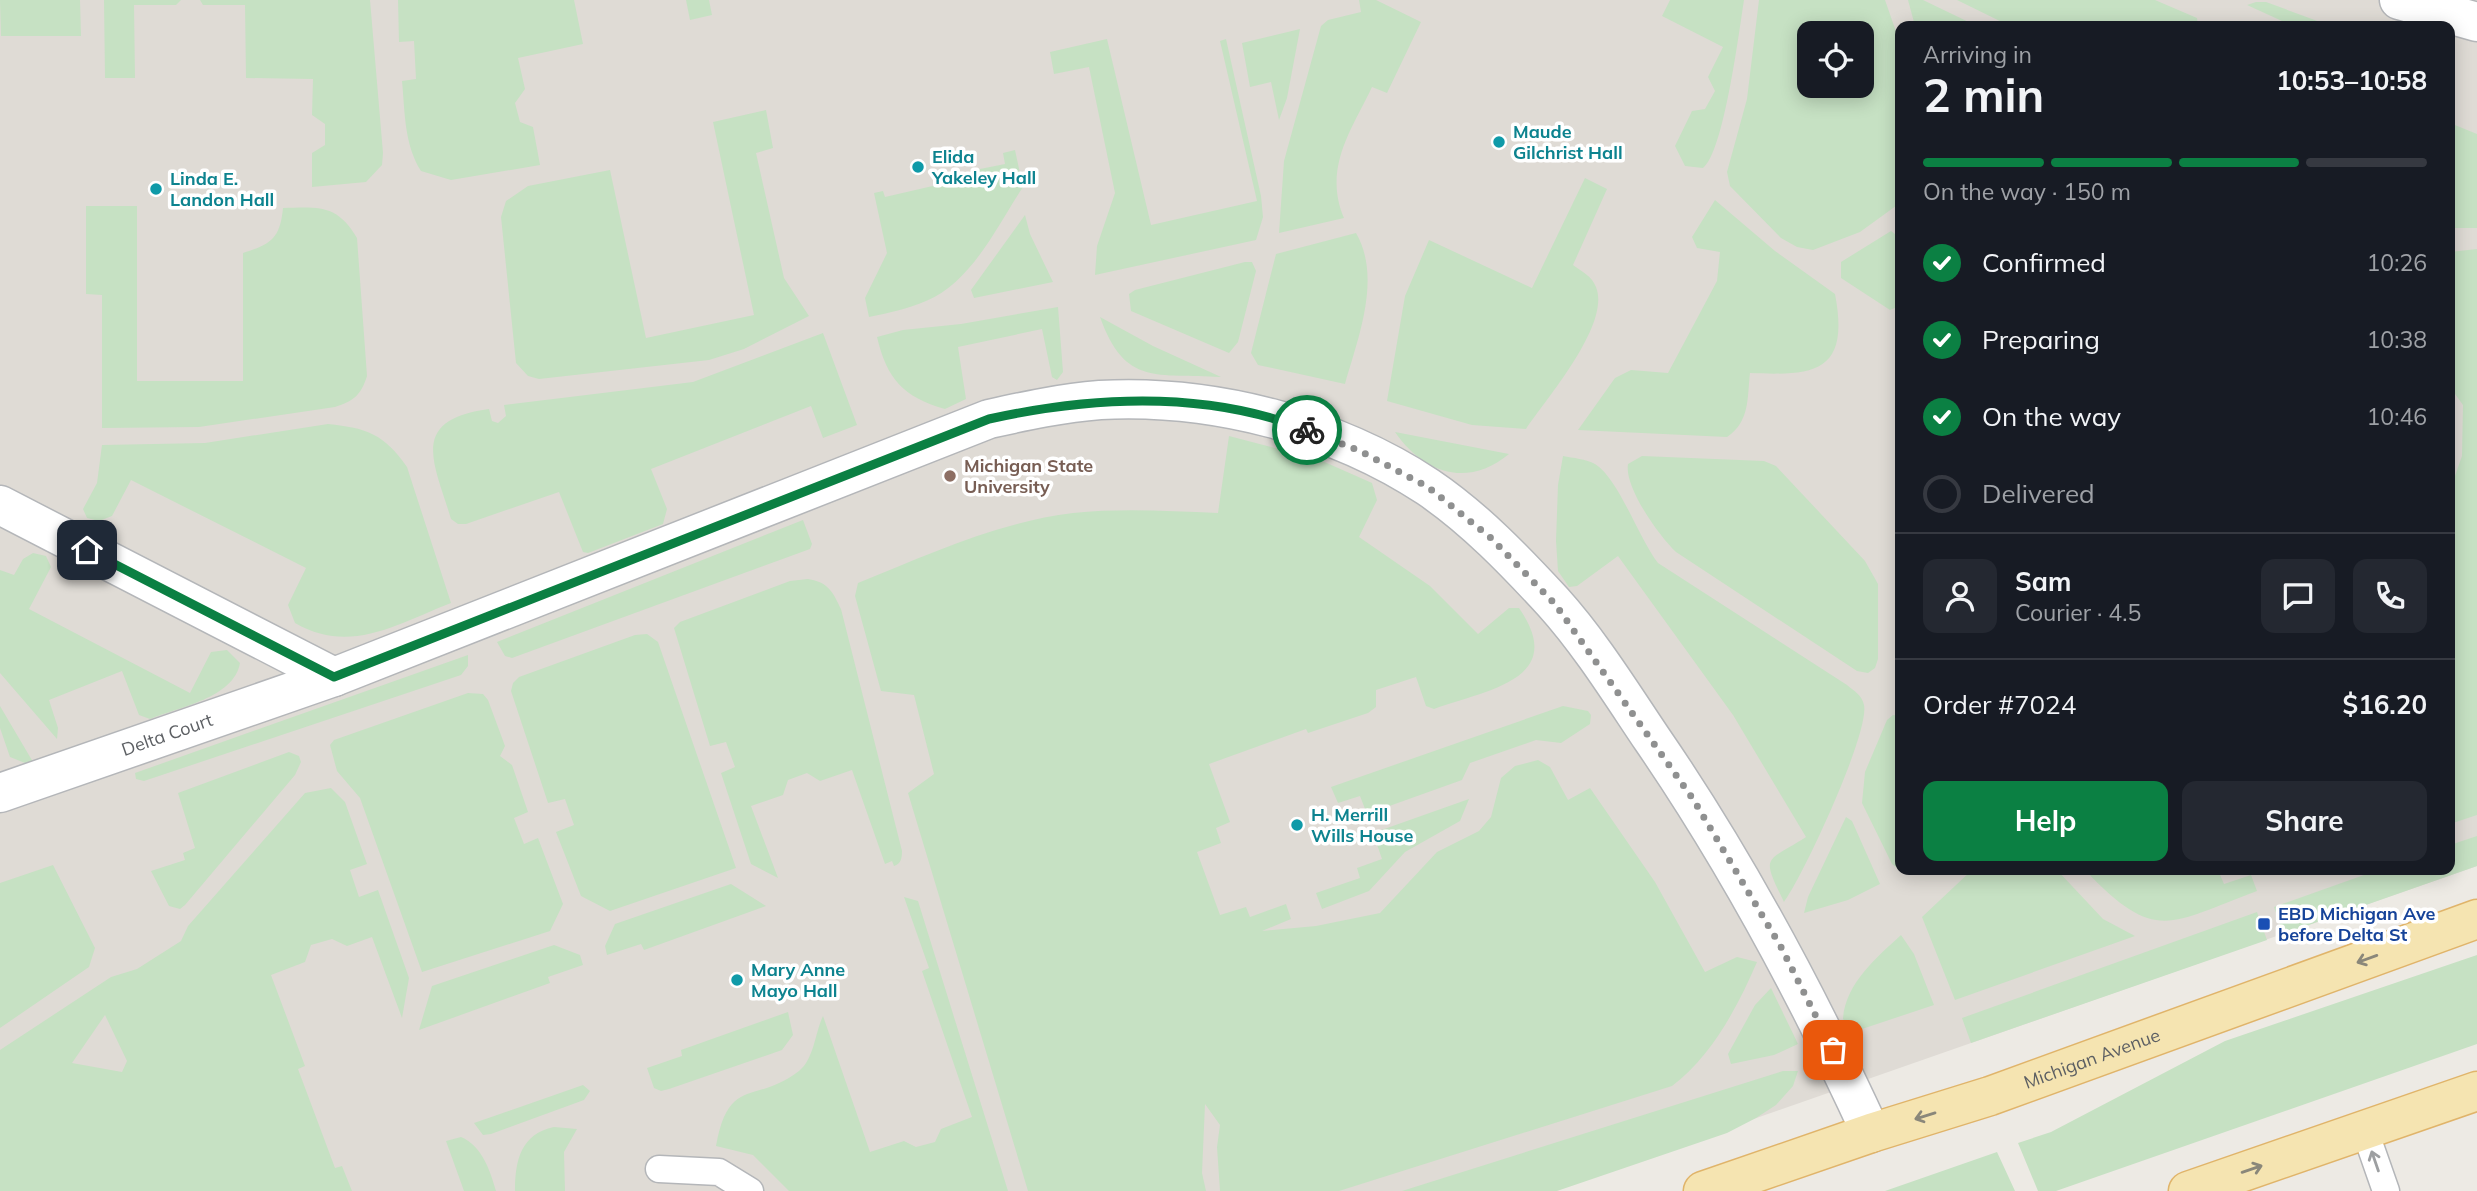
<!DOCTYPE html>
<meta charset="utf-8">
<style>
body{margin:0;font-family:Mulish,sans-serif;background:#242831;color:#f1f3f6;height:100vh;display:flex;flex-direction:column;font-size:26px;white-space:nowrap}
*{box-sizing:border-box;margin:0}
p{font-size:23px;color:#9ea1a6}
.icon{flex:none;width:38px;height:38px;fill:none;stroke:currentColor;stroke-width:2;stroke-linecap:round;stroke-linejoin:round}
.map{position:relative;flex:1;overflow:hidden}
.sheet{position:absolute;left:1895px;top:21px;width:560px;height:854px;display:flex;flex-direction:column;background:#171b24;border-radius:14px;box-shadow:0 4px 18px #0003}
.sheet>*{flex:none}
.buttons{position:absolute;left:1797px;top:21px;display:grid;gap:14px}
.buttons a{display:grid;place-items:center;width:77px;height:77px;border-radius:14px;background:#171b24;box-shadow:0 4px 18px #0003;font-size:35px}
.pin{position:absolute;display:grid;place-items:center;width:60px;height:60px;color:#fff;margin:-30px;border-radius:14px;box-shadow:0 4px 10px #0006}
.courier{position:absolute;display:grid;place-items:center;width:70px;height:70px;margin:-35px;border:5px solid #0b8043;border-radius:50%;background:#fff;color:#222;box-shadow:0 2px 9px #0007}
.summary em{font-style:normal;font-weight:700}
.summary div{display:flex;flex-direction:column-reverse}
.summary{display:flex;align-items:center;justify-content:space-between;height:119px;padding:0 28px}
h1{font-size:46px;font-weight:700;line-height:52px}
.bar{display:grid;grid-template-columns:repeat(4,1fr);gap:10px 7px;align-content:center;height:84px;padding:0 28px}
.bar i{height:9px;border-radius:5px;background:#363941}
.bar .on{background:#0b8043}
.bar p{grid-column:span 4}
.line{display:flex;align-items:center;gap:18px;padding:0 28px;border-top:2px solid #363941}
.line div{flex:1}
.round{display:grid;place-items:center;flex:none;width:74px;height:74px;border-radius:14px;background:#242831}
ol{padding:0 28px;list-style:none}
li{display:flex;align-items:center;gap:21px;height:77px}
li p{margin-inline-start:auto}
li .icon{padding:7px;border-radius:50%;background:#0b8043;color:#fff;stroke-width:4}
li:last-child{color:#9ea1a6}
li i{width:38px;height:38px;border:4px solid #363941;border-radius:50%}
.cta{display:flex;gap:14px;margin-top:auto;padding:14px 28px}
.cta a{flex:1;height:80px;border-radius:14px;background:#0b8043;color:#fff;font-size:28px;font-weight:700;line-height:80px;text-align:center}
.cta a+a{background:#242831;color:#f1f3f6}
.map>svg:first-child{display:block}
.education{fill:#dfdbd5;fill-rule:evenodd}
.green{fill:#c6e1c3;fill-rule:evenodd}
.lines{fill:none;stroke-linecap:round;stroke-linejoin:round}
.service-casing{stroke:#b4b6b9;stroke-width:29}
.minor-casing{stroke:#b4b6b9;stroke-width:41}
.primary-casing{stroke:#e0b46a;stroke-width:41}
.service{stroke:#fff;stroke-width:26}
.minor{stroke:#fff;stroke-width:38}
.primary{stroke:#f5e4b1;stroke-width:38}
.oneway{stroke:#8a877a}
.oneway2{stroke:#9d9fa1}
.done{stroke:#8f9090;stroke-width:7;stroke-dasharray:0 12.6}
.route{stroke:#0b8043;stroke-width:9}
.culture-dot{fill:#0f9aa8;stroke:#fff;stroke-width:2.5}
.education-dot{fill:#8d6e63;stroke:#fff;stroke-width:2.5}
.transit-dot{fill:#1a4fb4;stroke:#fff;stroke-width:2.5}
.labels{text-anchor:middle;stroke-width:7;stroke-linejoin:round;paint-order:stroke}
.culture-label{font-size:18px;font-weight:bold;fill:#0d838f;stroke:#fff;text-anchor:start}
.education-label{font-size:18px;font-weight:bold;fill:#785e54;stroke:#fff;text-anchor:start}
.street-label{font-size:18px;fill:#5c5f63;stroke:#fff}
.transit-label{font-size:18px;font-weight:bold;fill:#164399;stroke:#fff;text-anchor:start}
</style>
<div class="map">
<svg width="2477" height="1191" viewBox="0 0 2477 1191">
<rect width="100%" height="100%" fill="#edeae4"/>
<path class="education" d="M0,0H2477V866L1548,1191H0ZM1900,26H2450V870H1900ZM1810,33H1862V86H1810Z"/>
<path class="green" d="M0,0H80L81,36H1Z
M104,0H181L176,5H134L135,78H105Z
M200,0H370L383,153L382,165L366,182L312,187V153L325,145V124L312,115L313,79L246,78L245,5H203Z
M398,0H574L583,44L518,58L525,89L515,103L520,122L533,127L540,165L451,180L421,171C404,144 405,112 402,81L416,79L414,41L399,42Z
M686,0H709L712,15L690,20Z
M1359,0H1376L1421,22L1387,93L1372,87C1351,131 1323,168 1344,218L1279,233L1284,161L1321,26L1328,20L1361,12Z
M1670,0H1744C1739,31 1724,152 1703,168L1685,166L1675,146L1692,111L1705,109L1715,91L1708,77L1723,47L1662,16Z
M1759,0H1885L1900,43V203L1860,232L1813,250L1797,247L1781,238L1730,186L1727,172L1747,99ZM1810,33H1862V86H1810Z
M1908,0H1923L1977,26H1915Z
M1957,0H2155L2197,18L2198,26H2010Z
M2256,2H2266L2331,26H2293L2247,5Z
M1300,29L1287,98L1279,120L1271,82L1250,87L1242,43Z
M1107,39L1151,225L1257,201L1220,41L1226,39L1261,196L1263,217L1256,240L1095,275L1097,246L1115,193L1089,67L1054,74L1050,52Z
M766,110L773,148L756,153L784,278L809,316L744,349L709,360L539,379L528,376L516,363L501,217L506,201L528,186L610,170L646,338L754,315L713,122Z
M2450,123L2477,134V228H2450Z
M1015,150L1023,187C997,226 972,282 926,301C908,309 888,313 869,317L865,298L887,253L874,193L883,191L885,197L976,176L975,170L1005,164L1003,153Z
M1585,178L1607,189L1573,265C1581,271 1592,276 1596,287C1611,324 1547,398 1526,429L1472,425L1387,401L1405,296L1429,240L1532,288Z
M1715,200L1775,251L1835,294C1850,372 1815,376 1750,373C1747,399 1750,421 1727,437L1578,430L1615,378L1631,370L1668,373L1717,281L1720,252L1697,248L1692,237Z
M86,206H137V381H243V253C271,244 280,239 283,208C319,207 337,204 357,238L367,376C361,395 354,401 335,407L199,427L102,428V295L86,294Z
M1025,215L1030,234L1053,282L974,298L971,290Z
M1891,231L1899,237L1897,307L1890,310L1841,278V262Z
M1356,233C1382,278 1358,338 1345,384L1258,365L1251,353L1276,254Z
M2477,249V815L2450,824V490L2462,456L2463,405L2450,387V252Z
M1245,262H1252L1256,271L1238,342L1229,353L1131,311L1129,294L1135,290Z
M1058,307L1063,372L1057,380L1052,377L1042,329L958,347L966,399L945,409C903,397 887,379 877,337L903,330L961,324Z
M1100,317L1153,346L1221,377C1157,373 1125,387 1100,317Z
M823,333L857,425L823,438L811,406L651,469L667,509L663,524L588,553L583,552L559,492L466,524H458L451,519C434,462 408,420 489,409L492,421L498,423L506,416L504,405L693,382Z
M328,424C367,428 384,434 407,467L451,603C397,624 350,655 295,623L288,605L306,568L131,480L112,516L99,521L87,518L83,509L97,483L102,445L205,443Z
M1395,432L1509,454C1468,488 1424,474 1395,432Z
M1229,436L1320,460L1372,483L1377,500L1359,537L1430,586L1478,634L1509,608H1519C1569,680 1486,690 1434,709L1426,706L1416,677L1376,690V707L1368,713L1308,733L1306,729L1209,764L1230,822L1216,828L1221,843L1197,852L1220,915L1246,907L1250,917L1286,904L1291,919L1262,931L1316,926L1380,913L1437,852L1479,831L1491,817L1501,778L1515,766L1538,760L1550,767L1568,800L1590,788L1655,882L1705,972L1737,957L1757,962C1738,1006 1712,1056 1672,1086L1339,1191H1220L1217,1147L1220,1125L1205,1104L1202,1173L1206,1191H1028L908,793L934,774L914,695L881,691L855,596L858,583C927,555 998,522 1073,513C1121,508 1169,511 1218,513Z
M1563,456C1573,458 1586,459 1595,464C1619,479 1638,537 1658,563L1847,685C1854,691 1862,695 1864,705C1870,732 1803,877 1784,902C1760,853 1766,863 1806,837L1733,715L1618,556L1577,586L1569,587L1558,571L1556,541L1558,485Z
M1642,456L1764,461L1776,466L1865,561L1878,584V659L1875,668L1868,673L1857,671L1676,552C1659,536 1624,487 1628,464Z
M803,520L812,544L810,549L512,658L505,656L497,642Z
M33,553L46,556L51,567L29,609L190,693L211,652L227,650L240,663C234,698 179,707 150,719L139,715L122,671L49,700L58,728L57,739L0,673V570L14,575L23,559Z
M808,579C828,582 833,592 841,609L902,851C902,858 901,864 894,866L892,861L885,864L852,770L820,781L807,773L788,780L783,795L751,806L778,878L751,864L721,773L735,767L726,742L710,746L674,628L680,622L790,581Z
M647,634L658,642L736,868L610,911L581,896L556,832L574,825L565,799L548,803L511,691L513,683L519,677L635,635Z
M468,655V666L461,675L144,781L136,779L135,773Z
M468,693L483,694L488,700L505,746L500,756L512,765L528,812L514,818L524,844L538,838L563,904L550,931L422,972L360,798L337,771L330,745L334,740Z
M0,706L33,762L25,763L10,757L0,728Z
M1563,706L1588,711L1591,715L1590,724L1561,743L1536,740L1470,763L1462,780L1367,814L1360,796L1338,803L1331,787Z
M1893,715L1900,716L1901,871L1892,864L1862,803L1865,772L1887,720Z
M289,752L299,756L301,762L295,775L185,905L180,909L169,906L151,871L185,860L183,853L195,848L178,793Z
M331,788L345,802L367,864L350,870L359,897L378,890L409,978L402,1018L372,937L347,946L332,939L311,945L305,962L271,975L305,1066L298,1069L335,1168L342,1166L352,1191H0V1050L111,977L137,969L181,941L188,926L305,793ZM105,1015L127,1061L122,1072L72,1063Z
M1469,799L1460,821L1405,852L1369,891L1322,909L1316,893L1360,878L1357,868L1382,859L1373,833Z
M1846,817L1852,821L1880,884L1848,900L1804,913L1808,897Z
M2477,836V866L2283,934L2274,907L2378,870H2450V845Z
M53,865L95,948L89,967L0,1028V883Z
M1972,870H2057L2103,919L2135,936L1955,1000L1922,917Z
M2085,870H2218L2224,884L2251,875L2257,891C2170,923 2156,945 2085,870Z
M731,884L766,906L644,950L641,944L607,955L605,946L615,924Z
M904,897L918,901L1008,1191H789L753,1155L716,1146C729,1075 755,1105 799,1071C814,1059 815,1033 823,1016L870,1152L904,1141L916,1147L935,1142L941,1129L972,1117L922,971L929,968Z
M2257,912L2267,940L1971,1043L1962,1018Z
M1901,935L1914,954L1934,1005L1853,1032L1843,1019C1845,984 1877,957 1901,935Z
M554,945L580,955L583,965L548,977L550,983L419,1030L432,986Z
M2477,955V1044L2056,1191H2038L2018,1143L2051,1132L2225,1041Z
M1771,988L1798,1044L1774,1055L1731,1064L1728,1054L1755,1005Z
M788,1012L793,1035L782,1050L669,1089L661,1091L654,1088L647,1068L682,1056L681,1050Z
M1783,1071H1798L1793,1086L1776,1105L1756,1118L1727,1133L1557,1191H1402Z
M583,1085L590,1091L584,1100L491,1134L483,1135L474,1123Z
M554,1127L577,1129L564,1152L565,1191H515C515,1160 521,1134 554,1127Z
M461,1137C482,1146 490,1170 496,1191H464L446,1141Z
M1997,1152L2015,1191H1885Z"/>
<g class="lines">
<g class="service-casing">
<path id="service" d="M2365,1131L2386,1191
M659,1169L719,1172L750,1191"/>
</g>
<g class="minor-casing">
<g id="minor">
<path d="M2399,0L2477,22"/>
<path d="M0,505L334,677"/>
<path id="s1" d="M0,793L334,677L989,419C1025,411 1062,403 1100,400C1212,394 1334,425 1428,487C1474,518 1515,561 1553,602C1590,643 1621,693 1652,739C1738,864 1808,996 1871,1133"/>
</g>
</g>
<g class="primary-casing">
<g id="primary">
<path id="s2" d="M1703,1191L1871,1133L1990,1096L2477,919"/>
<path d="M2188,1191L2477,1091"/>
</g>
</g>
<use href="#service" class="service"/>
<use href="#minor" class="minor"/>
<use href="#primary" class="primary"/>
</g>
<defs><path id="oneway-shaft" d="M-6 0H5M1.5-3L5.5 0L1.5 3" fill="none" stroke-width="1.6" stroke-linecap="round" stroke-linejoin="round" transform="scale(1.75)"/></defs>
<g class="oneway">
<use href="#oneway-shaft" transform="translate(2367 959) rotate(160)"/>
<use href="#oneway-shaft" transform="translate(1925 1116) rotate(163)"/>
<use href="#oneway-shaft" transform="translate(2252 1169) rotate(-19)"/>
</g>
<use class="oneway2" href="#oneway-shaft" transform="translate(2375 1161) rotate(-109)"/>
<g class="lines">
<path class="done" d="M1307,430L1360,451L1428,487L1491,538L1555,604L1693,799L1781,947L1833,1050"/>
<path class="route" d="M87,550L334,677L989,419C1094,396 1205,390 1307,430"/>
</g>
<g class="culture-dot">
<circle cx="1499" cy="142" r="7"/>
<circle cx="918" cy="167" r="7"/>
<circle cx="156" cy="189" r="7"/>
<circle cx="1297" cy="825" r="7"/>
<circle cx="737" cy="980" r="7"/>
</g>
<circle class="education-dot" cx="950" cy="476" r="7"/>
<rect class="transit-dot" x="2257" y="917" width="14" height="14" rx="3.5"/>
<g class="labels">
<g class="culture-label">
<text x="1513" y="138">Maude<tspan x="1513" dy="21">Gilchrist Hall</tspan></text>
<text x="932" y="163">Elida<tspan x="932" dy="21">Yakeley Hall</tspan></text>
<text x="170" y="185">Linda E.<tspan x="170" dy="21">Landon Hall</tspan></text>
<text x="1311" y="821">H. Merrill<tspan x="1311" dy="21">Wills House</tspan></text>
<text x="751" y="976">Mary Anne<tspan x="751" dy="21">Mayo Hall</tspan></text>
</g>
<g class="education-label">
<text x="964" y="472">Michigan State<tspan x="964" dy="21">University</tspan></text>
</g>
<g class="street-label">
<text dy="6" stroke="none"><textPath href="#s1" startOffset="177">Delta Court</textPath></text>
<text dy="6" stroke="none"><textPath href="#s2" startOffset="411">Michigan Avenue</textPath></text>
</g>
<g class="transit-label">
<text x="2278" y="920">EBD Michigan Ave<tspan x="2278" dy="21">before Delta St</tspan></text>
</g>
</g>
</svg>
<div class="buttons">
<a><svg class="icon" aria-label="locate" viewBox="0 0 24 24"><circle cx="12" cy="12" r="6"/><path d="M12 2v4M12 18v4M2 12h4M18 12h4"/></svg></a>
</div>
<div class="pin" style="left:1833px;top:1050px;background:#ea580c"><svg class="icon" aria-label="bag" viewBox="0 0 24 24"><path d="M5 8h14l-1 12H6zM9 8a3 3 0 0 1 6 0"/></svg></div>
<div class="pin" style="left:87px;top:550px;background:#1f2937"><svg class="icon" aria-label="home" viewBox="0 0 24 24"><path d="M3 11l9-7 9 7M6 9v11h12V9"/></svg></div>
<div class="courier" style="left:1307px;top:430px"><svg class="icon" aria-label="bike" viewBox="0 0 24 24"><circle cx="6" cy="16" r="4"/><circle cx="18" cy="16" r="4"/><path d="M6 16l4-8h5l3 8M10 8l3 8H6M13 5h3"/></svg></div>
<section class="sheet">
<div class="summary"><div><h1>2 min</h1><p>Arriving in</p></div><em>10:53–10:58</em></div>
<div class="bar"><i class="on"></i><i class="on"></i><i class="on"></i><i></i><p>On the way · 150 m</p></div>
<ol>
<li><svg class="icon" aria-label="check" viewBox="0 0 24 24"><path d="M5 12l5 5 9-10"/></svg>Confirmed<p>10:26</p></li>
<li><svg class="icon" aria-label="check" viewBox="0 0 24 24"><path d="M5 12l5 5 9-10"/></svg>Preparing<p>10:38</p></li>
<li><svg class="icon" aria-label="check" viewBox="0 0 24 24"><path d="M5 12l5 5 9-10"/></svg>On the way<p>10:46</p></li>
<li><i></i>Delivered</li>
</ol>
<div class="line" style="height:126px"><a class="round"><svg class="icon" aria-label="person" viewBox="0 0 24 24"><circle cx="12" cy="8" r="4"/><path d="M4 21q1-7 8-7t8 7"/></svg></a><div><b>Sam</b><p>Courier · 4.5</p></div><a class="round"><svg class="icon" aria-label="chat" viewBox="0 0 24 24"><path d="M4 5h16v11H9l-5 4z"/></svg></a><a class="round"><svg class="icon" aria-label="phone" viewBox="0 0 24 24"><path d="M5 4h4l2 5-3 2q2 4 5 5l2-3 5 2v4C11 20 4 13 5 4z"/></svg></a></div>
<div class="line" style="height:91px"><div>Order #7024</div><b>$16.20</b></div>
<div class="cta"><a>Help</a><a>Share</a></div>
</section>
</div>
